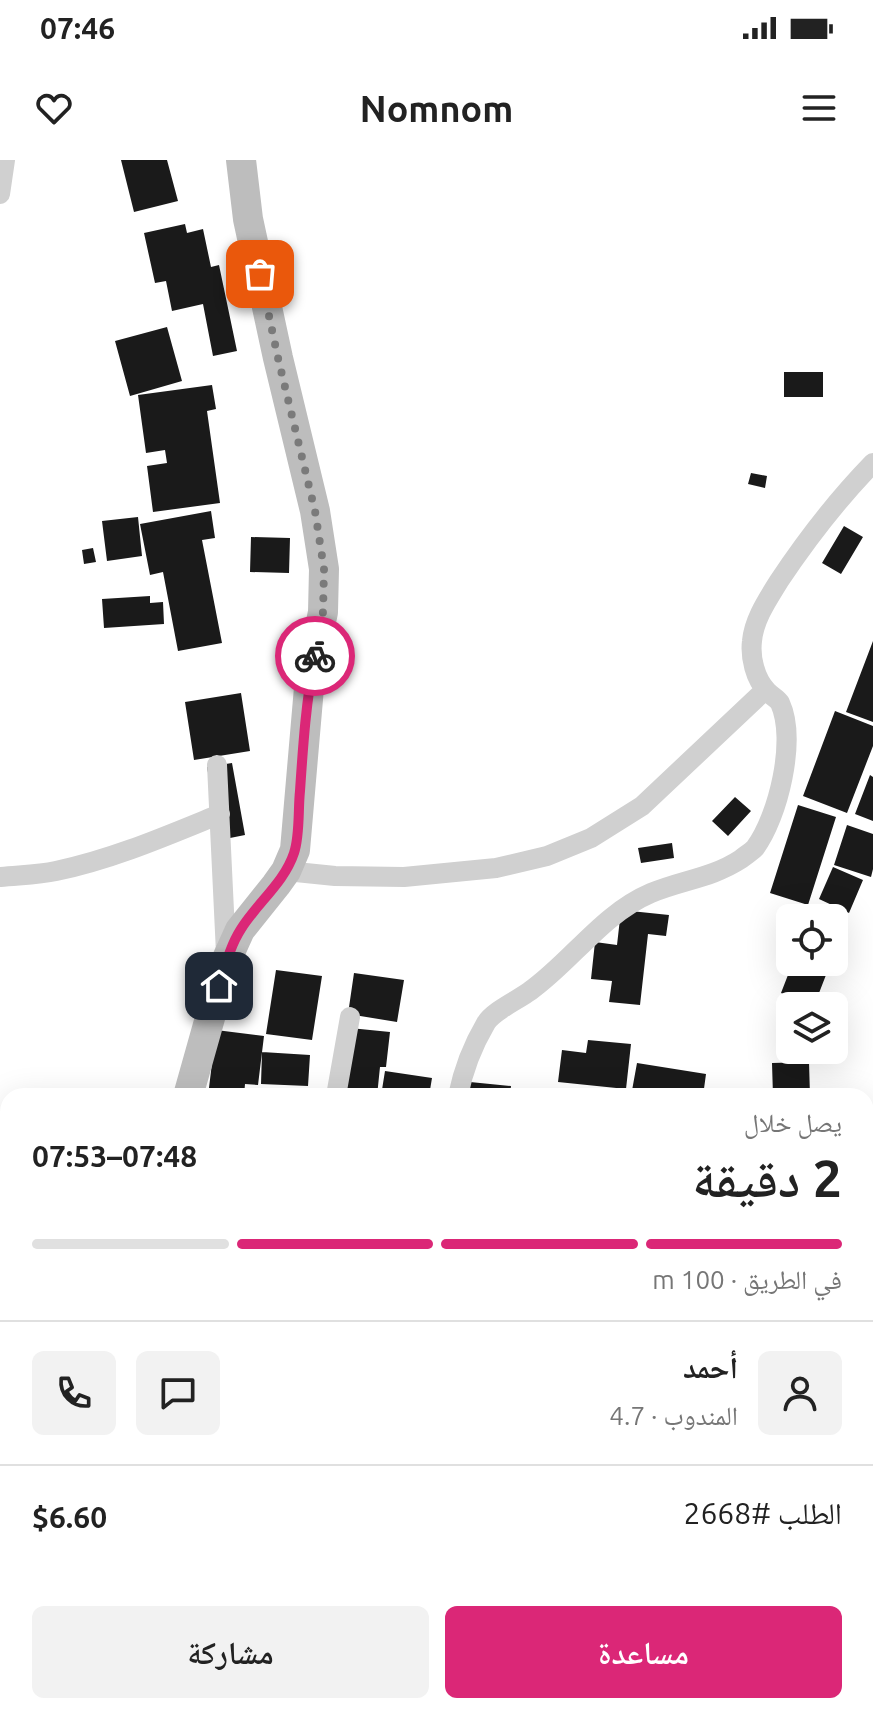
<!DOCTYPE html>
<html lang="ar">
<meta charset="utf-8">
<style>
body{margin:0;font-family:Ubuntu,"Noto Naskh Arabic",sans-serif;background:#f2f2f2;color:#222;direction:rtl;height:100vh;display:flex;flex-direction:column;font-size:30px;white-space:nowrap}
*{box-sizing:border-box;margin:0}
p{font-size:26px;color:#767676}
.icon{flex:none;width:44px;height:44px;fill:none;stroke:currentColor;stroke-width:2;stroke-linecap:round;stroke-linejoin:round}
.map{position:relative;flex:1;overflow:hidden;direction:ltr}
.panel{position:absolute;left:0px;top:928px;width:874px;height:626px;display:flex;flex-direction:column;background:#fff;border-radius:24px 24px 0 0;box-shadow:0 8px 32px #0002;direction:rtl}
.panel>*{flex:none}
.fabs{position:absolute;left:776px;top:744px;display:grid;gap:16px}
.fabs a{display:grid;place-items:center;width:72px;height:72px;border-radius:12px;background:#fff;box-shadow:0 8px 32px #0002;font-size:40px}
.pin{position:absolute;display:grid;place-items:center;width:68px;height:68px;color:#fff;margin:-34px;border-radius:16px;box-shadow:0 4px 12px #0006}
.courier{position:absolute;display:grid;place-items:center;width:80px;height:80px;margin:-40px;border:6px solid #db2777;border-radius:50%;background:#fff;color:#222;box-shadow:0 2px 10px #0007}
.summary em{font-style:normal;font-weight:600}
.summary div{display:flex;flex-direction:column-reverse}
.summary{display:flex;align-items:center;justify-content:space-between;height:136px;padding:0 32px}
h1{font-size:52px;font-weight:600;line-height:60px}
.bar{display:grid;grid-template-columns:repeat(4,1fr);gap:12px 8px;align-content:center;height:96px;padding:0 32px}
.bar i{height:10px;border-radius:6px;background:#e0e0e0}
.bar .active{background:#db2777}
.bar p{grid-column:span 4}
.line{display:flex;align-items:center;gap:20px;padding:0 32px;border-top:2px solid #e0e0e0}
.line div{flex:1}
.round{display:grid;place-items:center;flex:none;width:84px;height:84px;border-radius:12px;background:#f2f2f2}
.cta{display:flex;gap:16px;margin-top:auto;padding:16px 32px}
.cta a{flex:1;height:92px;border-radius:12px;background:#db2777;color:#fff;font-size:32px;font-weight:600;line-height:92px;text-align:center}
.cta a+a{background:#f2f2f2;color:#222}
.status{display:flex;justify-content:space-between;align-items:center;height:56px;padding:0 40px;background:#fff;direction:ltr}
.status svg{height:22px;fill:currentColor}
header{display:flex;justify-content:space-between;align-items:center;height:104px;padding:0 32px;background:#fff;font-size:36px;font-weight:600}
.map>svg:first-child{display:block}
.building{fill:#1a1a1a}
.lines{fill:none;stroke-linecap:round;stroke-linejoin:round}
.street{stroke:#d0d0d0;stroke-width:20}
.secondary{stroke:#bdbdbd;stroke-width:30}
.done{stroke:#7a7a7a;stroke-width:8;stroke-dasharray:0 14.4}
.route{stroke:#db2777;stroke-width:10}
</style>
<div class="status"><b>07:46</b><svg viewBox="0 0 49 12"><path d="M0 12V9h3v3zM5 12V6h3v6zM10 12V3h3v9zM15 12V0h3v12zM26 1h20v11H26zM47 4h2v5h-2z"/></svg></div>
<header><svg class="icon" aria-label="menu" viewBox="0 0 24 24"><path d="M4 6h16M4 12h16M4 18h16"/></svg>Nomnom<svg class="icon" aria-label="heart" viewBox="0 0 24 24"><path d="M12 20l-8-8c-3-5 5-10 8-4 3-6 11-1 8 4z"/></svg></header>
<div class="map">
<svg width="873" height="1553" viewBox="0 0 873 1553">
<rect width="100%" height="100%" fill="#fff"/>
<path class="building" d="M121,0H167L178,41L134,52Z
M185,64L187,73L203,69L211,107L219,105L237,191L213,196L203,144L172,151L166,121L155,123L144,73Z
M167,167L182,221L130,236L115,181Z
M784,212H823V237H784Z
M212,225L216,249L207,251L220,343L153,352L147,306L167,303L165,290L146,293L138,235Z
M751,313L767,316L765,328L748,324Z
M211,351L215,378L202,380L222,483L178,491L163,412L150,415L140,364Z
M138,357L142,396L107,401L102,361Z
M844,366L863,377L841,414L822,403Z
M251,377L290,378L289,413L250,412Z
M93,388L96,402L84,404L82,390Z
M150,436V443L163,442L164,464L104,468L102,439Z
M873,481V562L846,552Z
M241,533L250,591L194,600L185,542Z
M835,551L873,566V586L847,653L803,636Z
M232,603L245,675L220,680L207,607Z
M870,615L873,617V661L855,654Z
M735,637L751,651L728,676L712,661Z
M798,645L836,657L808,745L770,733Z
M847,665L873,674V709L871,717L834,705Z
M672,683L674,698L641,703L638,688Z
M833,707L863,720L849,753L819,739Z
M814,749L847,762L834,795V758H810Z
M621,750L669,755L666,776L648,774L640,845L609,842L612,821L591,819L595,782L617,785Z
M793,802H831L814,846L781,833Z
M276,810L322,816L312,880L266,874Z
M354,813L404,820L397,862L348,854Z
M340,867L390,872L386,907H380L377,936H333Z
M216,870L264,876L258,925L245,924L244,936H208Z
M588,880L631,884L626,929L558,922L562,890L586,893Z
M262,892L310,895L308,926L261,924Z
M809,902L810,936H773L772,903Z
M637,903L706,914L703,936H631Z
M385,911L432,918L429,936H381Z
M460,921L511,926L510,936H459Z
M6,1546H74L77,1549L72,1553H13Z
M150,1546H198L194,1553H160Z
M259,1546H324L319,1553H254Z
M378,1546H426L434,1553H372Z
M448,1546H591L590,1553H448Z"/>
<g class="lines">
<path class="street" d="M0,34L5,0
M217,605L226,793
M286,711L335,716L404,717L496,708L547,696L591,678L642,646L765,530
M0,717C18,715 38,715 56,711C113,699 166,676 220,654
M336,936L350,857
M458,936C463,911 473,885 486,863C493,851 518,840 530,831C572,801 602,754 651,733C682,720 712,718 741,699C746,695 751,692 755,688C778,657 797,580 780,543C777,538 771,536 767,531C755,519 750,497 752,481C754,459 768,439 779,421C807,379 838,339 873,303
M0,1542L12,1553
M104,1553L110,1546
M362,1553L368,1546"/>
<path class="secondary" d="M188,936L226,801L240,770L276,725L286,711L295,690L310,516L323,452L324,409L315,351L278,198L248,59L241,0
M0,1337L8,1325"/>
</g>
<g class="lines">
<path class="done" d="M260,114L278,198L315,351L324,409L323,452L315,496"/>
<path class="route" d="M219,826C225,807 230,786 241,769C258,742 284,723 294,693C300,676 298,649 300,631C303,586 306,540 315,496"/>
</g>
</svg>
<div class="fabs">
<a><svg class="icon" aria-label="locate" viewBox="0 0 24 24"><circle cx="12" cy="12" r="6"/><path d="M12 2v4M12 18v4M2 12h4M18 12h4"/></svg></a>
<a><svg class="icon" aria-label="layers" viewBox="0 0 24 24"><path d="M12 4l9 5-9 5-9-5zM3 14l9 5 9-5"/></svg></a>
</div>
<div class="pin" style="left:260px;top:114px;background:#ea580c"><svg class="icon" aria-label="bag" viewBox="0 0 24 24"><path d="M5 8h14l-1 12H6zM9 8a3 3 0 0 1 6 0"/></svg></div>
<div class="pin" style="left:219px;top:826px;background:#1f2937"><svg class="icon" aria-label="home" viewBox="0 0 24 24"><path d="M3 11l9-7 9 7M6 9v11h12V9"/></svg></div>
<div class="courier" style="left:315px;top:496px"><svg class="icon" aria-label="bike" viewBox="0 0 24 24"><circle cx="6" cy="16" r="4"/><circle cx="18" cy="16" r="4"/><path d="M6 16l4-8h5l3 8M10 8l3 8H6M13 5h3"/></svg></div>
<section class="panel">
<div class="summary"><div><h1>2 دقيقة</h1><p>يصل خلال</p></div><em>07:48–07:53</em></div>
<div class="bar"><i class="active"></i><i class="active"></i><i class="active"></i><i></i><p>في الطريق · 100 m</p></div>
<div class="line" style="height:144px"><a class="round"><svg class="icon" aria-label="person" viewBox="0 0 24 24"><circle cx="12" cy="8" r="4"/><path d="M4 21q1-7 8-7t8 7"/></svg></a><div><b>أحمد</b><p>المندوب · 4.7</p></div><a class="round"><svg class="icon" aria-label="chat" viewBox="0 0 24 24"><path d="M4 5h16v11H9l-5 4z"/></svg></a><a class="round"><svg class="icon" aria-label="phone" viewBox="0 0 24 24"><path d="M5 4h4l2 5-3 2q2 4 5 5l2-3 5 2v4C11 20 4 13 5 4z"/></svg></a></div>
<div class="line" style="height:104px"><div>الطلب #2668</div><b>$6.60</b></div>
<div class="cta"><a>مساعدة</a><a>مشاركة</a></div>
</section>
</div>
